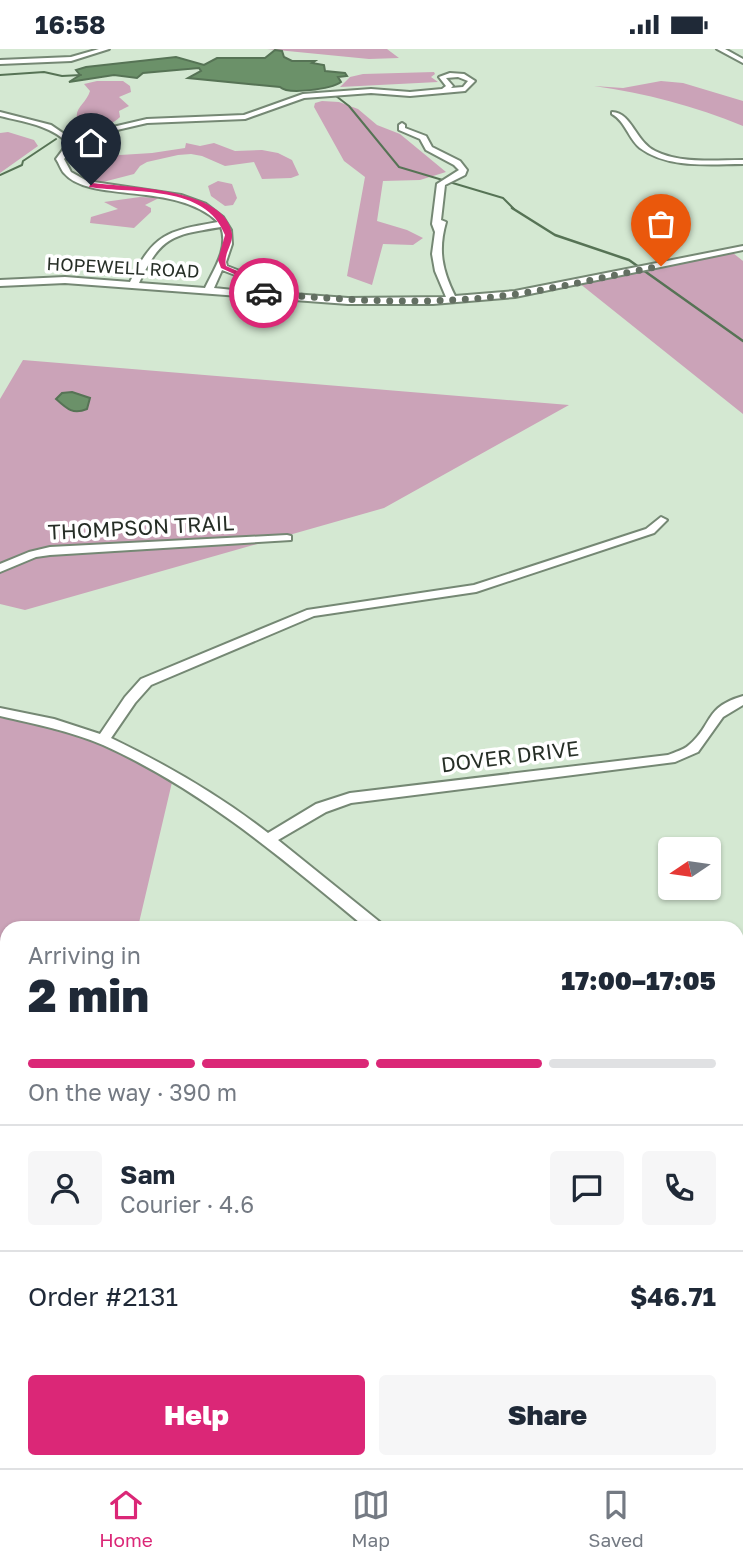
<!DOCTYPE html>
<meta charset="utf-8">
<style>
body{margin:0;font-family:"Golos Text",sans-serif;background:#f6f6f7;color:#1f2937;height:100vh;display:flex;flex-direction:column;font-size:26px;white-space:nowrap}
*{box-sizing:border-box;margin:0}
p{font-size:23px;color:#747a83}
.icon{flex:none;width:38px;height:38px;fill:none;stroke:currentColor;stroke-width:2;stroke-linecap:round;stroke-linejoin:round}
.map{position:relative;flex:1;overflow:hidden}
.details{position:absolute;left:0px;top:872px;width:744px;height:548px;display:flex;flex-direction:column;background:#fff;border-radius:21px 21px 0 0;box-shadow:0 2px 5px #0004}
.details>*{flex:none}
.needle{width:46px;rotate:257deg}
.tools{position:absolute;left:658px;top:788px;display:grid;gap:14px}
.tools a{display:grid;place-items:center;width:63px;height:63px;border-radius:7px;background:#fff;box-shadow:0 2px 5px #0004;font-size:35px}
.pin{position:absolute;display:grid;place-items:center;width:60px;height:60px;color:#fff;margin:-72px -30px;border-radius:50% 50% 50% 0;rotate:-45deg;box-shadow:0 0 7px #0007}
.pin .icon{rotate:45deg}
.courier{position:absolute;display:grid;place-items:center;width:70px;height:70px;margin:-35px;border:5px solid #db2777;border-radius:50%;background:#fff;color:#222;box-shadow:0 2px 9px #0007}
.head em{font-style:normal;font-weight:800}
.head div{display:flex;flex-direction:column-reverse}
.head{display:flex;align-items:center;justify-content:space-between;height:119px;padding:0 28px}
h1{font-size:46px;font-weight:800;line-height:52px}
.bar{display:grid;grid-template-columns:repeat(4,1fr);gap:10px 7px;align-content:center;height:84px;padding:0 28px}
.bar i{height:9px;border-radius:5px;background:#e0e1e3}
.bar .active{background:#db2777}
.bar p{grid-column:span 4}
.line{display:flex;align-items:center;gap:18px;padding:0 28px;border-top:2px solid #e0e1e3}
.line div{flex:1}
.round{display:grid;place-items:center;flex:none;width:74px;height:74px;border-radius:7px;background:#f6f6f7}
.primary-button{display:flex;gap:14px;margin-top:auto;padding:14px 28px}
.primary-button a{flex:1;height:80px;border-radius:7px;background:#db2777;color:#fff;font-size:28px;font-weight:800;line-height:80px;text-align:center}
.primary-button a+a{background:#f6f6f7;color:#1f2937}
.status{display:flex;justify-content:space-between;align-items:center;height:49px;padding:0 35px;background:#fff;direction:ltr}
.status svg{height:19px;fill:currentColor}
.dock{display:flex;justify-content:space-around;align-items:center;height:98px;border-top:2px solid #e0e1e3;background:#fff;font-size:19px;color:#747a83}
.dock a{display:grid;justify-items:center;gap:4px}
.dock .active{color:#db2777}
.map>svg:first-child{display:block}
.green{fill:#cba3b8}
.water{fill:#6b9169;stroke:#567355;stroke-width:2}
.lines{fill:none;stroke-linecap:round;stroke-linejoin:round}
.stream-far1{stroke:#567355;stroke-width:2}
.stream{stroke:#567355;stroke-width:2.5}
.minor-casing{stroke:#758874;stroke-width:4}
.minor{fill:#fff;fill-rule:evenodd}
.route{fill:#db2777}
.done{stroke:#636f62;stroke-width:7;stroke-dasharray:0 12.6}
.labels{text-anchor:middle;stroke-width:7;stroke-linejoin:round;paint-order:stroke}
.far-street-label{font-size:18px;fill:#262e26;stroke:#fff}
.street-label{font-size:21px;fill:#262e26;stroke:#fff}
</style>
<div class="status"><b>16:58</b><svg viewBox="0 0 49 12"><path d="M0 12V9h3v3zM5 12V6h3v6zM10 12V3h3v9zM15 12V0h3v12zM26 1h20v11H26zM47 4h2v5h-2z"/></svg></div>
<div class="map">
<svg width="743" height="1419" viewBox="0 0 743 1419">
<rect width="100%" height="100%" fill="#d4e8d2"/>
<path class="green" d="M267,0H387L399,9L369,10Z
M434,23L435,25L431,28L438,33L340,38L350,28L363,25Z
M97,32H123L130,37L131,43L119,48L129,57L119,62L120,68C109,79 94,79 80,76C70,60 86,56 90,42L84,35Z
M661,32L683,34L743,52V77C694,57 646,44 594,37L623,39Z
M322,52L339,53L358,60L377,76L400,85L446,123L420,131L383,132L377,172L407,181L423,189L413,196L383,195L372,236L347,227L365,128L344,112L314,58L315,54Z
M8,83L34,91L38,97L0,124V84Z
M186,94L200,97L214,94L235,102L262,101L278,104L292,111L299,126L291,129L262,130L254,113L225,117L202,107L191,105L178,106L147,113L140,117L134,125L103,133L88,129L77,118L88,108L152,104L185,99Z
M218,132L232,135L237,149L233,156L225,157L211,147L208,137Z
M140,148L159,149L145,156L151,159V163L134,179L90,174L91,168L118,160L104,153Z
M733,204L743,212V365L579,234Z
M23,311L569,356L384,459L25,561L0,555V350Z
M0,660L80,682L173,729L138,878H7V1412H737V1168L743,1173V1406L731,1419H0Z"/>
<path class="water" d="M275,1L282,2L284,8L292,12H315L312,14L324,16L325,22L345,24L347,27L338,28L341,33C331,40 288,46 280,38L188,29L201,22L199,19L143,24L137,29L114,26L69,33L80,26L76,21L86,18L176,8L204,16L217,9H265Z
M72,343L90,349L87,360C73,366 67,360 56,350L62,344Z
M106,1412H260L258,1419H106Z"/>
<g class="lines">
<path class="stream-far1" d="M0,26L44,23L62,27L81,26
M336,47L349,57L399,118L503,149L514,160
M0,126L22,116L23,112L56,90"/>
<path class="stream" d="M512,159L555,186L629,211L743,292"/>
<g class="minor-casing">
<path id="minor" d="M99,0H109L71,12L0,15V11L71,8Z
M717,0H725L743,10V14Z
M450,24L464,25L475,32L465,42L410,47L371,44L304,49L245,70L147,74L104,84L75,96L64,110L71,123L87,132L181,146L206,155L223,168L231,181L232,195L226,213L227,217L250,226L251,242L348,249L446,248L435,222L432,205L435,183L432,175L437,135L459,121L454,116L426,101L420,90L399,81V76L402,74L405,76V79L426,87L432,98L460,112L467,121L465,126L445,136L441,171L446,173C438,201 442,221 455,247L515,242L743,197V201L515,248L433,255H348L65,234L0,237V231L65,228L130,233C154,184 167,182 218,173C176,132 90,155 64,124C61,121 59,114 56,110L68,94C50,76 24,73 0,67V63L51,76L73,91L100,81L147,70L244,66L303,45L371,40L410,43L442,40L446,37L439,28ZM458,28L468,32L463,38L451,39L453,37L446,29ZM221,178C229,199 214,220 205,239L139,234C161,187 172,186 221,178ZM222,221L243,229V242L214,239Z
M612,63C632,64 635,92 655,102C681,115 715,111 743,111V115C710,115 668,120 640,99C628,89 626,73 612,65Z
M661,468L667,471L654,484L476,543L314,567L151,636L135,654L111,689C167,716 219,746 268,784L316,755L350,744L668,706C675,703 684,701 689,696C713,676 704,658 743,647V656L723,668L698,703L675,713L351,754L326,763L278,791L381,874L383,878H365C283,810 201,740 103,696C70,682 35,675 0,667V659L54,670L100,685L125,648L141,630L307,561L474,536L646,480Z
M287,486L291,487V491L50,506L36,508L0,523V515L29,503L50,498Z
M743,962V1007L737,1005V965Z
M737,1166L743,1168V1189L737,1186Z"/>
</g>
<use href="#minor" class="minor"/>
</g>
<path class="route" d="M91,134C125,138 227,139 232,185C233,196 223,205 226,217L249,227L250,241L267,244L264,246L244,244L243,229L221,219L218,211L225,186C206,135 134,145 89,138Z"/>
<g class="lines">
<path class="done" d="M264,244C341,251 416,256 493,248C549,242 606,227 661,217"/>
</g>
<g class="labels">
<g class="far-street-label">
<text transform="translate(123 219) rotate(3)" y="6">HOPEWELL ROAD</text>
</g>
<g class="street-label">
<text transform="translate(141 479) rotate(-3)" y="7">THOMPSON TRAIL</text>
<text transform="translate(510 708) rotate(-7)" y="7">DOVER DRIVE</text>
</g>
</g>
</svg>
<div class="tools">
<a><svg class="needle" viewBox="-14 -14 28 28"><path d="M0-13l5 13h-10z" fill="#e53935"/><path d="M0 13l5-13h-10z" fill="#747a83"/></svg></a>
</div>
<div class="pin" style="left:661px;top:217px;background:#ea580c"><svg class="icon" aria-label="bag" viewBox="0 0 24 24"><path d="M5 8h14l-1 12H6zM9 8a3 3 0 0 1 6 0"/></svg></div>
<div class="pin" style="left:91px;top:136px;background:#1f2937"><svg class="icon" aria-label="home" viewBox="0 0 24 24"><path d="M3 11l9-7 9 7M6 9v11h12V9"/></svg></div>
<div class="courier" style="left:264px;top:244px"><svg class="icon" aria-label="car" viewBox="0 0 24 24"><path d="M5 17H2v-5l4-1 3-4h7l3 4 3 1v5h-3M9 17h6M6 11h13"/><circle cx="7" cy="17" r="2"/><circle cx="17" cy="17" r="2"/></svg></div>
<section class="details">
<div class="head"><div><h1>2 min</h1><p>Arriving in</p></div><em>17:00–17:05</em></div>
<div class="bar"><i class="active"></i><i class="active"></i><i class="active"></i><i></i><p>On the way · 390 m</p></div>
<div class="line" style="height:126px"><a class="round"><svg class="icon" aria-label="person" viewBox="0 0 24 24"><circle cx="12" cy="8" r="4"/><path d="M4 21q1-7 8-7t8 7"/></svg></a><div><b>Sam</b><p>Courier · 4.6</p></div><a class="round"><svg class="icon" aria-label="chat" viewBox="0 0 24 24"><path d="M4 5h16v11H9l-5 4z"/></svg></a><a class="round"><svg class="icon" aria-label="phone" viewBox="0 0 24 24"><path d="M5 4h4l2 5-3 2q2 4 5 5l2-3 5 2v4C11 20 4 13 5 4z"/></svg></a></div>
<div class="line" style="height:91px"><div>Order #2131</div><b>$46.71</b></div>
<div class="primary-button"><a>Help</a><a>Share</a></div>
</section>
</div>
<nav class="dock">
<a class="active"><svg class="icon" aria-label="home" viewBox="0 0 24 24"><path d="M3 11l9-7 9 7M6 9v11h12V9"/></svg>Home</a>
<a><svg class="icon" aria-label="map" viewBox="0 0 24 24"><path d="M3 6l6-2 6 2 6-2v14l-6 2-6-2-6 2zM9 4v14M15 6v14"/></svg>Map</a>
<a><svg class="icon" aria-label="saved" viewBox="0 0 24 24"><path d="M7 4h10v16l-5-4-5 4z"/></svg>Saved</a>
</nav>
